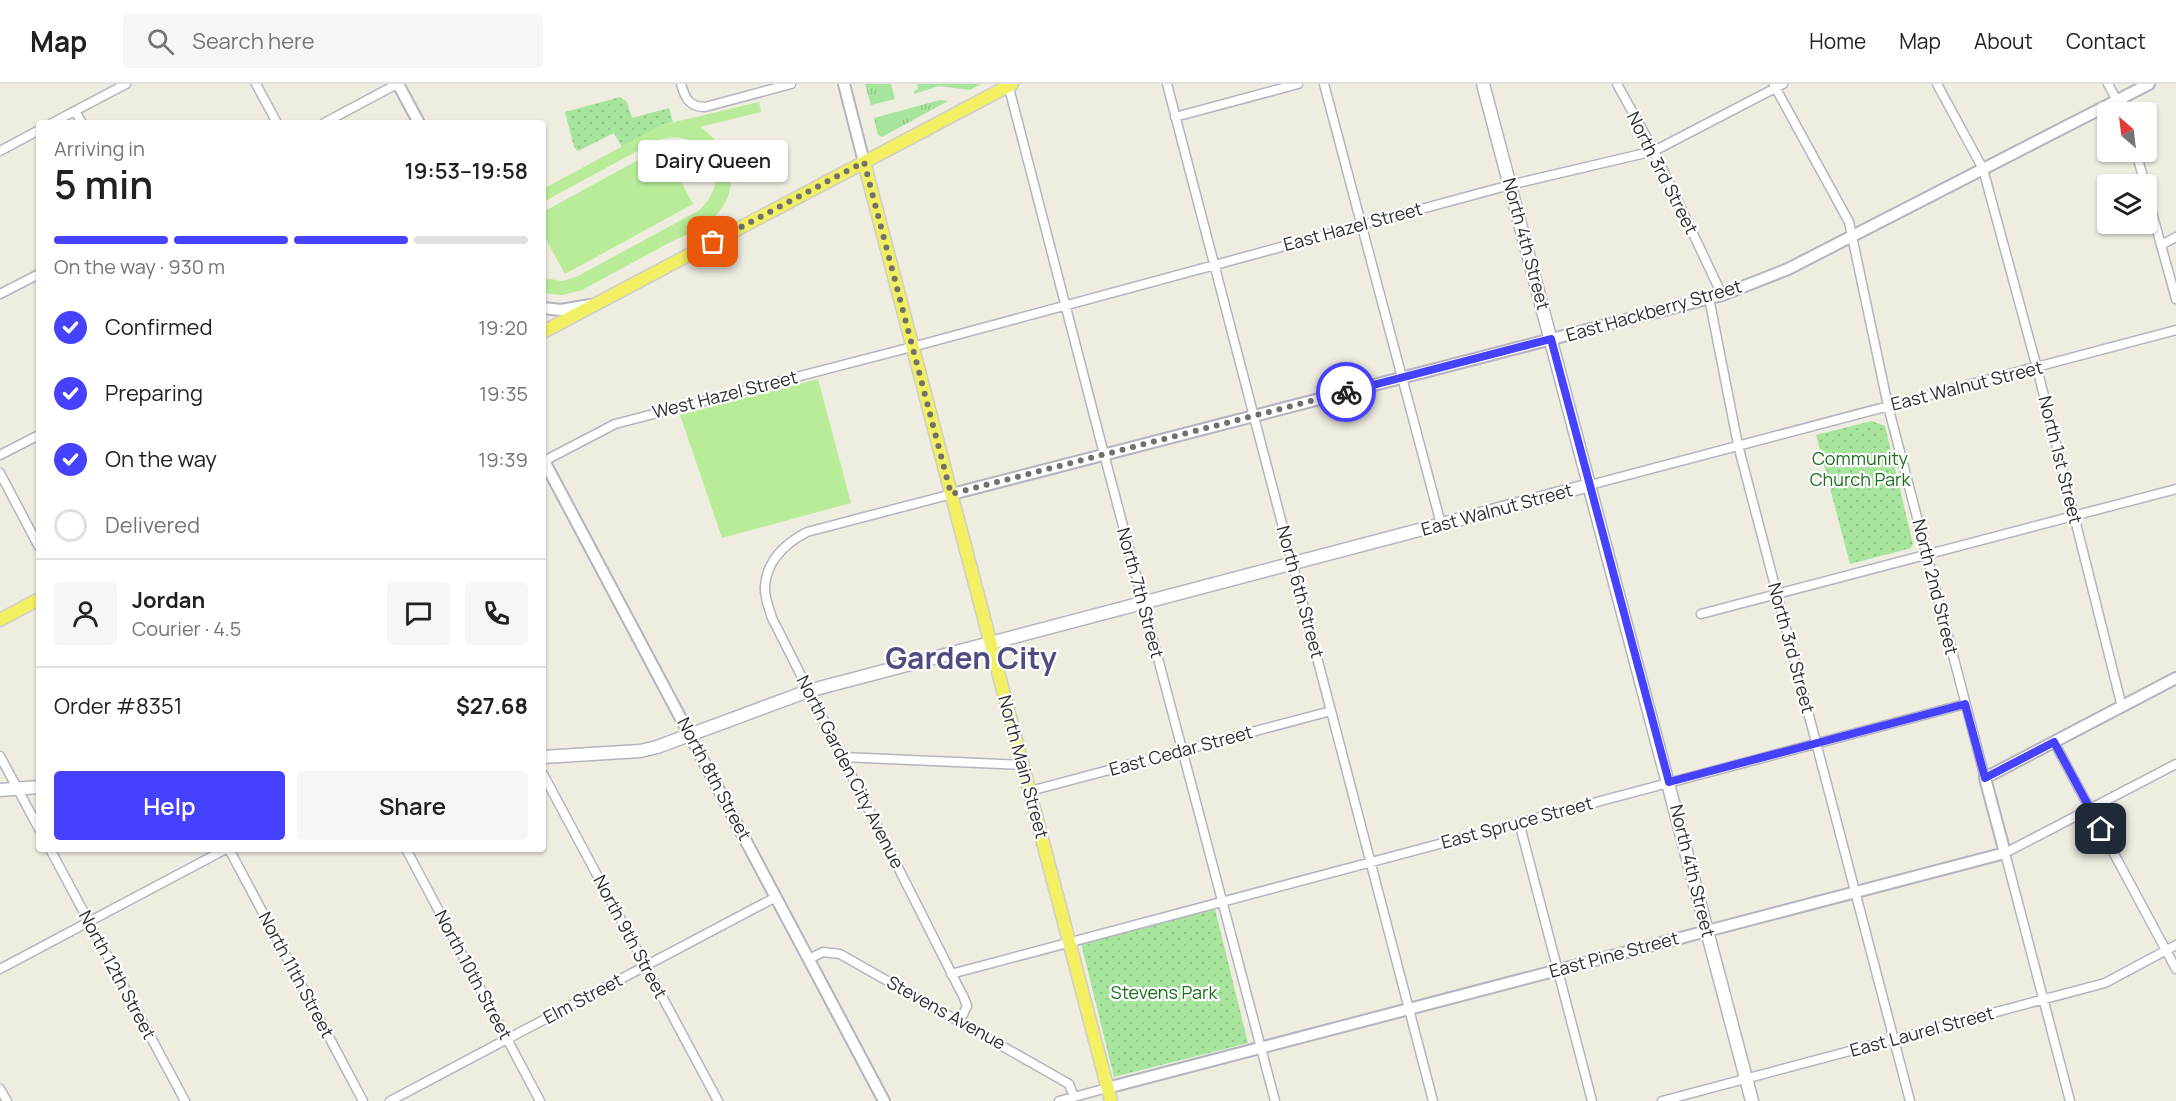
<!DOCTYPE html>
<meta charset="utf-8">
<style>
body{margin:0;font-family:Manrope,sans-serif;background:#f6f6f6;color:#202124;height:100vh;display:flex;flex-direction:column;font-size:22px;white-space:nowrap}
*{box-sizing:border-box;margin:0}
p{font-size:20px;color:#757577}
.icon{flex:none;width:33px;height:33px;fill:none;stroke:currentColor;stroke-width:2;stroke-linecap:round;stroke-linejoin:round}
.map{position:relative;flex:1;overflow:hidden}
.drawer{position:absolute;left:36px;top:36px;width:510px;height:732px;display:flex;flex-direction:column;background:#fff;border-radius:6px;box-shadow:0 2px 4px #0004}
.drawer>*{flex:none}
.needle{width:39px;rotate:332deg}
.tools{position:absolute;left:2097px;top:18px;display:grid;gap:12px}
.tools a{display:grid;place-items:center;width:60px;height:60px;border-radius:6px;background:#fff;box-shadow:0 2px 4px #0004;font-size:30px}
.pin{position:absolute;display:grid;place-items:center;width:51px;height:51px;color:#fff;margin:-26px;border-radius:12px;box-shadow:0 3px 9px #0006}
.courier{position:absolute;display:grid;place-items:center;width:60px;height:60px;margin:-30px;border:4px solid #4541fc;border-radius:50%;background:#fff;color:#222;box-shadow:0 2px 8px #0007}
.bubble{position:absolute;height:42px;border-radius:6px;background:#fff;box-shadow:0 2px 4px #0004;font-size:20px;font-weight:600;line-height:42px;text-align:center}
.overview em{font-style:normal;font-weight:600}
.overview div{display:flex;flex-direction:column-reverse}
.overview{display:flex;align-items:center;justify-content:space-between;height:102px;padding:0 18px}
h1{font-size:39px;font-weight:600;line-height:45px}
.bar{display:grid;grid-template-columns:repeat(4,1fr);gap:9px 6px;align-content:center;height:72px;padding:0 18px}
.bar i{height:8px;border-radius:4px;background:#e0e0e0}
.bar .selected{background:#4541fc}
.bar p{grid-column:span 4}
.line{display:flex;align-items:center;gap:15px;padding:0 18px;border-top:2px solid #e0e0e0}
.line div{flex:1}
.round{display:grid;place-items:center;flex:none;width:63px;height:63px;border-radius:6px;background:#f6f6f6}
ol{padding:0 18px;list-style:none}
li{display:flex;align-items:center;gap:18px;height:66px}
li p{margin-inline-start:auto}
li .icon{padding:6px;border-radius:50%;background:#4541fc;color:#fff;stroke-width:4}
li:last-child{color:#757577}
li i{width:33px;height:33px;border:3px solid #e0e0e0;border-radius:50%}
.cta{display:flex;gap:12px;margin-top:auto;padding:12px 18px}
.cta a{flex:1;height:69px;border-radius:6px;background:#4541fc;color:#fff;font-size:24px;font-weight:600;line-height:69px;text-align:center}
.cta a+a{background:#f6f6f6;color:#202124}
header{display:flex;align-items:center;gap:36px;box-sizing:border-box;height:84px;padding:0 30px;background:#fff;border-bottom:2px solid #e0e0e0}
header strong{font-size:28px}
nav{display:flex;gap:33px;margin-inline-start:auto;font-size:21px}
.search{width:420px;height:54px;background:#f6f6f6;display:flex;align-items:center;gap:15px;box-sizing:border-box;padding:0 21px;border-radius:6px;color:#757577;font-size:22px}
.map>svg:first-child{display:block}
.grass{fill:url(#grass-tufts)}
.park{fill:url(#park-dots)}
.pitch{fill:#b8ec99}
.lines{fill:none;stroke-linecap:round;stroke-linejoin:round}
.minor-casing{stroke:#b4b4c1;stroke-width:11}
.tertiary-casing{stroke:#b4b4c1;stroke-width:14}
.secondary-casing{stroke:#b4b4c1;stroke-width:15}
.primary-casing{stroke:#cdcdcd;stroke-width:15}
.minor{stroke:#fff;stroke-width:8}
.tertiary{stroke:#fff;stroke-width:10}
.secondary{stroke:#fff;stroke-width:12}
.primary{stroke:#f2ef62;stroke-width:12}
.done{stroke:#72706c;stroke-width:6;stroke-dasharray:0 10.8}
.route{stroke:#4541fc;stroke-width:8}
.labels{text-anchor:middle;stroke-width:4.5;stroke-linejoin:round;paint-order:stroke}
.street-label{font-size:18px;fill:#2e2e2e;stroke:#fff}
.park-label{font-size:18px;fill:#1b6e1b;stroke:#fff}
.town-label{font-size:30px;font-weight:bold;fill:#4e4c80;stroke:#fff}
</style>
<header>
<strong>Map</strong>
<div class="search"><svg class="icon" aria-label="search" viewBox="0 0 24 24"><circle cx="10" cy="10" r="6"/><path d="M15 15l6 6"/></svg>Search here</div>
<nav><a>Home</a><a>Map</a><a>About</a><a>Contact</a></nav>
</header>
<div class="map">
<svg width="2176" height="1017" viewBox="0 0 2176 1017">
<defs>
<pattern id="grass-tufts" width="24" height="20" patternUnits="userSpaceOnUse" patternTransform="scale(1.5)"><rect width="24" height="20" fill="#a7e59d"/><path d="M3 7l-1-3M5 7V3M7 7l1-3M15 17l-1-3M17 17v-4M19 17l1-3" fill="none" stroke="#90c588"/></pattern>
<pattern id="park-dots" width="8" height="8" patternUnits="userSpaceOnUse" patternTransform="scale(1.5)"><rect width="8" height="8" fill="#a7e59d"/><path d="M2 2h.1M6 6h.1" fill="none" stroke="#90c588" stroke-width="1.8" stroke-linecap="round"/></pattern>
</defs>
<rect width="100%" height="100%" fill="#efece0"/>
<path class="grass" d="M865,0H891L895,15L871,21Z
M917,0H981L970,6L939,2L914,10V7L918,5Z
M940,16L948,17L882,53L878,51L874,34Z"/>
<path class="park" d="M620,13L627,18L632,34L669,24L673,38L662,41L622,63L614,49L578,67L574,63L565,28Z
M1872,337L1885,342L1913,460L1911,464L1850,480L1816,351Z
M1215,825L1248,959L1114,993L1081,859Z"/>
<path class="pitch" d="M759,18L761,28L700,43C733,65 744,108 711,136C698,146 681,153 667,160C639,175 610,191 582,206L562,211L543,209V194L562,197L576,193L698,127C739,93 701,37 654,58L543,118V105L662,41Z
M662,63L693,120L565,190L543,150V128Z
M818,295L851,419L722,454L680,331Z"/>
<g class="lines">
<g class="minor-casing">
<path id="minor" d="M256,0L277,39
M681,0C685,14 689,23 705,23L791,0
M1008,0L1104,370L1275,1017
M1167,0L1433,1017
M1324,0L1441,440
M1617,0L1654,67L1722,211
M1937,0L1983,85L2037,284L2122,623
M2108,0L2117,17
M1774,1L1849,138L1888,322L1985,694
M2122,14L2125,28
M75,27L82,39
M1175,33L1298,0
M52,39L126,0
M324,39L397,0
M0,67L39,46
M2136,68L2145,100
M2146,107L2176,215
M2161,161L2176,153
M0,210L39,190
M1709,214L1738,361L1910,1017
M0,371L39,351
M544,377L615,340L912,263L1510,101L1654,67L1783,0
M0,389L39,463
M1590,401L2176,246
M952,410L807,448C786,459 767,476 765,502C764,513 769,524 772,534L964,914L967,922L960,937
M1701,530L2176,405
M2054,658L2176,885
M0,672L39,745
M843,673L1023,681
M543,690L718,1017
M1030,707L1331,627
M1519,738L1592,1017
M50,765L185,1017
M229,765L363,1017
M406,765L540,1017
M809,875L823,868L840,870L1069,1000L1074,1013
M0,885L226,765
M951,890L1965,620
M0,1005L7,1017
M390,1017L776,813
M1059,1017L1107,1004
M1662,1017L2105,899L2176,861
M2070,1017L2005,769L2176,680"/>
</g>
<g class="tertiary-casing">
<path id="tertiary" d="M398,0L419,39
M844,0L864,78
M543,224L561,226L590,221
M543,375L884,1017
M952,410L1722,211L1788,185L2149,0
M1107,1004L2005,769L1985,694L2176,594"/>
</g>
<g class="secondary-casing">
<path id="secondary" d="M1483,0L1752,1017
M543,673L640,667L657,663L808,607L1590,401
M0,706L39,703"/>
</g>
<g class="primary-casing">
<path id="primary" d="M864,78L1111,1017
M543,248L1012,0
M0,536L39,515"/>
</g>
<use href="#minor" class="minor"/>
<use href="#tertiary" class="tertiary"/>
<use href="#secondary" class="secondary"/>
<use href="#primary" class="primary"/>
</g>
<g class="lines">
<path class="done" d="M713,158L864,78L951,410L1346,308"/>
<path class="route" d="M1346,308L1551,255L1669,698L1965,620L1985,694L2054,658L2101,745"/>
</g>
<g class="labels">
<g class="street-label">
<text transform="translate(1662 89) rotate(63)" y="6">North 3rd Street</text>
<text transform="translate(1353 143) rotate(-15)" y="6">East Hazel Street</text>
<text transform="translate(1526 160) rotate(75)" y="6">North 4th Street</text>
<text transform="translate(1654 227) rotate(-16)" y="6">East Hackberry Street</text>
<text transform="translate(1967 302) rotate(-14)" y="6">East Walnut Street</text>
<text transform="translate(725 311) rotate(-14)" y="6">West Hazel Street</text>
<text transform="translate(2060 376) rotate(76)" y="6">North 1st Street</text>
<text transform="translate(1497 426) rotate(-15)" y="6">East Walnut Street</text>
<text transform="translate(1935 503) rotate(76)" y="6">North 2nd Street</text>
<text transform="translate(1300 508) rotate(75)" y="6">North 6th Street</text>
<text transform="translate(1140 509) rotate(75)" y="6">North 7th Street</text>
<text transform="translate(1791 564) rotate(75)" y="6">North 3rd Street</text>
<text transform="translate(1181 667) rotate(-15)" y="6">East Cedar Street</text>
<text transform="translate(1023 683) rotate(75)" y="6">North Main Street</text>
<text transform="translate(850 688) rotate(63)" y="6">North Garden City Avenue</text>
<text transform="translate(714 695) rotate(62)" y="6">North 8th Street</text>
<text transform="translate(1517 739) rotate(-15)" y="6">East Spruce Street</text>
<text transform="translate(1692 787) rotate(76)" y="6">North 4th Street</text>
<text transform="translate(630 853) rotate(62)" y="6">North 9th Street</text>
<text transform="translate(1614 871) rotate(-15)" y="6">East Pine Street</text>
<text transform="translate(117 891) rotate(62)" y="6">North 12th Street</text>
<text transform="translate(296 891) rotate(62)" y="6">North 11th Street</text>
<text transform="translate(473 891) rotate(62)" y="6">North 10th Street</text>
<text transform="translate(583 915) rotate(-28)" y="6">Elm Street</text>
<text transform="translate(946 929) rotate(29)" y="6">Stevens Avenue</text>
<text transform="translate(1922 948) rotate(-15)" y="6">East Laurel Street</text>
</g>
<g class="park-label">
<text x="1860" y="381">Community<tspan x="1860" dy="21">Church Park</tspan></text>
<text x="1164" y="915">Stevens Park</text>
</g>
<g class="town-label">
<text x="971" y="585">Garden City</text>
</g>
</g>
</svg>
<div class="tools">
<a><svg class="needle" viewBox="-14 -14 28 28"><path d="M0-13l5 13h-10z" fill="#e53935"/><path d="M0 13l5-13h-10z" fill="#757577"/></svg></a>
<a><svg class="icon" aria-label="layers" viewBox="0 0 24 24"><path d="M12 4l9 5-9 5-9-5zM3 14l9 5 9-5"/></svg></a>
</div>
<div class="pin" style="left:713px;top:158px;background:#ea580c"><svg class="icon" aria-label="bag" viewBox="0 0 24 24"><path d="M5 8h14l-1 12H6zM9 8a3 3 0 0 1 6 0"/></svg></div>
<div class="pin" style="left:2101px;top:745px;background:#1f2937"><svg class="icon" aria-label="home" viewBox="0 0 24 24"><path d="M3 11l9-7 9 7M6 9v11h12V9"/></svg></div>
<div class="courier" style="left:1346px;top:308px"><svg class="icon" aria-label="bike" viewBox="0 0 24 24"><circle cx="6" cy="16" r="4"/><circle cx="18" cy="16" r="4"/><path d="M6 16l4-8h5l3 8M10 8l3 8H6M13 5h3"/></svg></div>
<div class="bubble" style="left:638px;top:56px;width:150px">Dairy Queen</div>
<section class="drawer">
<div class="overview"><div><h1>5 min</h1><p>Arriving in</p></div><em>19:53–19:58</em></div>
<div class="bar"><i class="selected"></i><i class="selected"></i><i class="selected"></i><i></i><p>On the way · 930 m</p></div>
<ol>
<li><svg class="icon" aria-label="check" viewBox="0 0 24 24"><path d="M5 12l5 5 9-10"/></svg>Confirmed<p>19:20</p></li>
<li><svg class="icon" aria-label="check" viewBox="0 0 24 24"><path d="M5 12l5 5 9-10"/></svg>Preparing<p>19:35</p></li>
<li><svg class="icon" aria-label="check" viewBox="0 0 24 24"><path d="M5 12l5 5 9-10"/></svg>On the way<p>19:39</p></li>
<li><i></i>Delivered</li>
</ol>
<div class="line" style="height:108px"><a class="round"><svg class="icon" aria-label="person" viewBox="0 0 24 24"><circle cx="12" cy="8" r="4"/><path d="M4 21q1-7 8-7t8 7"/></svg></a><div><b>Jordan</b><p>Courier · 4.5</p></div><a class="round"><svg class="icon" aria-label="chat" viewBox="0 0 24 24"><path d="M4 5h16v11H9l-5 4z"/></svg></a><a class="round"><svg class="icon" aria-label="phone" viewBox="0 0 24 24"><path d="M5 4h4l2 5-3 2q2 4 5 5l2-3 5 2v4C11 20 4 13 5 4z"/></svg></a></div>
<div class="line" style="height:78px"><div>Order #8351</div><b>$27.68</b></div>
<div class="cta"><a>Help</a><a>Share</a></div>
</section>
</div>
